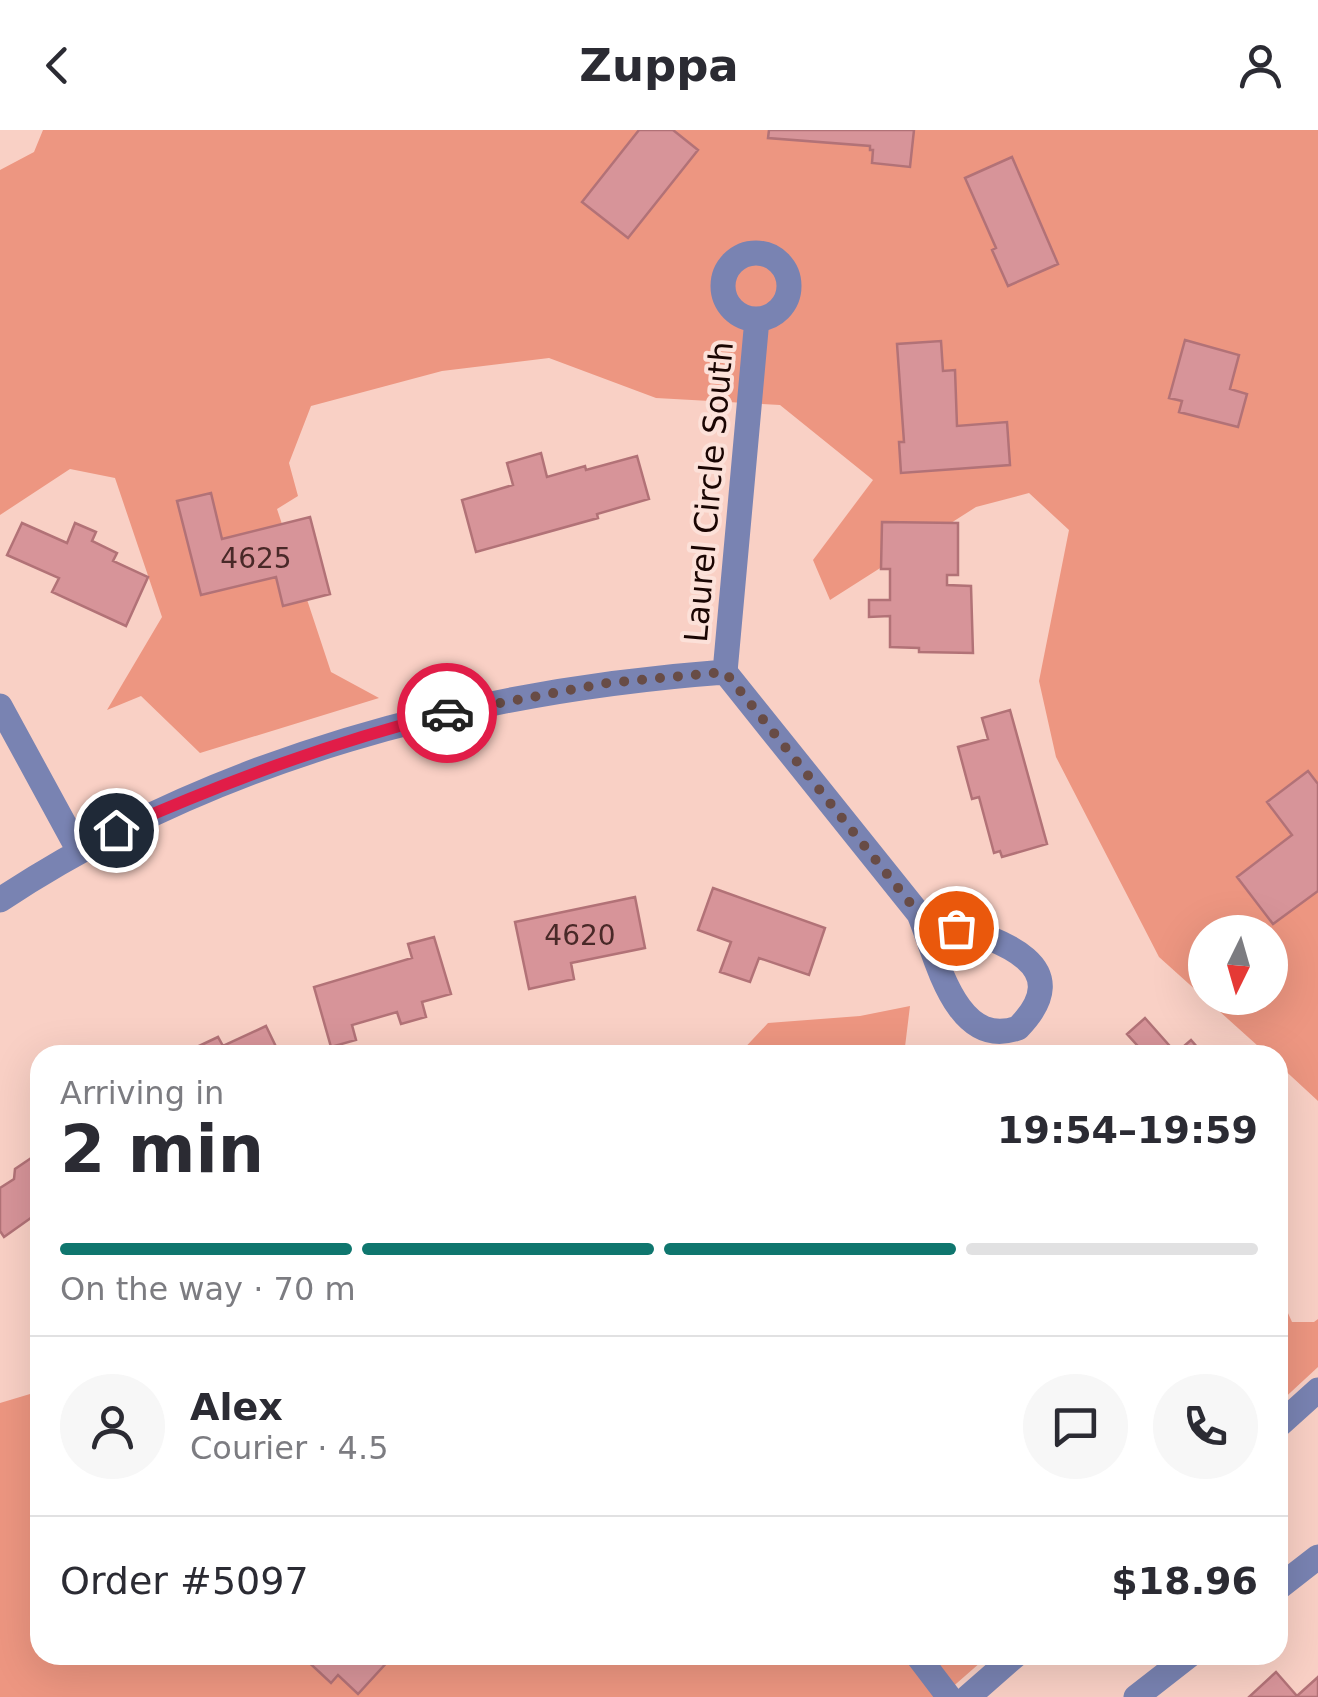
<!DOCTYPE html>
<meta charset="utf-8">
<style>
body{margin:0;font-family:"DejaVu Sans",sans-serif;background:#f7f7f7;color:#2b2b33;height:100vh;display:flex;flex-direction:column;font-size:38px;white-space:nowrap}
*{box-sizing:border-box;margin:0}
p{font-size:32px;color:#7c7c81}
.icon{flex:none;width:55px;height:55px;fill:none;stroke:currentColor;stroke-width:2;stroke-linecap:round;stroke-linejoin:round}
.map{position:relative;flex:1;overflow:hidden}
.drawer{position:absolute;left:30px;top:915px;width:1258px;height:620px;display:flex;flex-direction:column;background:#fff;border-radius:30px;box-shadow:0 10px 40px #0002}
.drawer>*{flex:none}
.needle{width:65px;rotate:185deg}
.tools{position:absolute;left:1188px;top:785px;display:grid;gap:20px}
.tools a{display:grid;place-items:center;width:100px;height:100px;border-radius:50%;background:#fff;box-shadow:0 10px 40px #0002;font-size:50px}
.pin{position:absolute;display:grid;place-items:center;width:85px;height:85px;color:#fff;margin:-42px;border:5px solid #fff;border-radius:50%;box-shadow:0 2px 10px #0007}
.courier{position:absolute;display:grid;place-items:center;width:100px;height:100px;margin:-50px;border:8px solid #e11d48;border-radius:50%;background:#fff;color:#222;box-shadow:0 2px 12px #0007}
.overview em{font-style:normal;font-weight:800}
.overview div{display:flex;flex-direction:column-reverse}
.overview{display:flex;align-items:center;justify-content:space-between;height:170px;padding:0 30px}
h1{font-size:65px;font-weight:800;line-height:75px}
.bar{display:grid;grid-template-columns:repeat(4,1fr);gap:15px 10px;align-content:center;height:120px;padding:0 30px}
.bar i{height:12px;border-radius:8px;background:#e1e1e2}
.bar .selected{background:#0f766e}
.bar p{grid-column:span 4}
.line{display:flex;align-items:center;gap:25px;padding:0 30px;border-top:2px solid #e1e1e2}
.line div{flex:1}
.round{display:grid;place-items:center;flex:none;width:105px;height:105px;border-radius:52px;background:#f7f7f7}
header{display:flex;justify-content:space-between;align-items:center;height:130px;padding:0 30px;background:#fff;font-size:45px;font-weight:800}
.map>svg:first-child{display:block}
.green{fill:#ed9681;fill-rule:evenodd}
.building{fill:#d79499;stroke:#b27277;stroke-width:2.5}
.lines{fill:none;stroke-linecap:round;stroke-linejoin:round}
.minor{stroke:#7983b2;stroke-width:25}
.done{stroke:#684c46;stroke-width:10;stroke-dasharray:0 18}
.route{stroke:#e11d48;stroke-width:12}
.labels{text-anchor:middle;stroke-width:8;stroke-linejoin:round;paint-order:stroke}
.number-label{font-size:28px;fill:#492928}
.street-label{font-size:32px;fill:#1a0502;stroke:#fce1d9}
</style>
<header><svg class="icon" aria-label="back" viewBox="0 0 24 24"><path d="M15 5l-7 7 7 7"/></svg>Zuppa<svg class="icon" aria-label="person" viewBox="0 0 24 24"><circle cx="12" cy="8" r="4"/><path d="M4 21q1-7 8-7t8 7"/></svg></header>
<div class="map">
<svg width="1318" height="1567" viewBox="0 0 1318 1567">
<rect width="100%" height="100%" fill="#f9d0c5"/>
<path class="green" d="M43,0H1318V971L1278,934V925H1268L1159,827L1056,627L1039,551L1069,400L1029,363L976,377L830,470L813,430L873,350L780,275L656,268L549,228L442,241L311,276L289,333L298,366L277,379L331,542L379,568L200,623L141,566L107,580L162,487L115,348L70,339L0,385V40L34,22ZM1205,802H1270V868H1205Z
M910,876L904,925H738L768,893L860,886Z
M1278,1161L1292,1192H1314L1318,1189V1237L1278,1274Z
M40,1261V1525H989L941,1567H0V1273Z"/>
<path class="building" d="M639,0H673L698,20L628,108L582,72Z
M769,0H914L910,37L872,33L873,20H870V16L768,8Z
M1012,27L1058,134L1008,156L992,120L996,118L965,48Z
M1185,210L1239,225L1230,259L1247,264L1238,297L1179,282L1182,271L1169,268Z
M941,211L943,241L955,240L957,296L1007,292L1010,335L901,343L899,312H904L897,214Z
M541,323L547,347L585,336L586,340L637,326L649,369L597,384L598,388L476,422L462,370L513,355L507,333Z
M211,363L222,409L310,387L330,464L283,476L276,447L201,465L177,371Z
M882,392L958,393V445H947V455L971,456L973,523L919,522V518L890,517V486L869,487V470H890V439H881Z
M22,393L67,413L75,393L96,402L92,411L117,423L113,431L148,447L126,496L52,462L59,448L7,425Z
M1010,580L1047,714L1002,727L1000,721L994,723L979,667L972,669L958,617L988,609L982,588Z
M1308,641L1318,654V761L1273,794L1237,747L1292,705L1267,672Z
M713,758L825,798L809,845L759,828L750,852L720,842L731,812L698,800Z
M635,767L645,818L571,833L574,849L529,859L515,792Z
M434,807L451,864L422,872L426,887L401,894L397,882L352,895L356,910L331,917L314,857L412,828L408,814Z
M1145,888L1176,923L1191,910L1204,925H1146L1127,904Z
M266,896L280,925H180L218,907L223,916Z
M40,1022V1092L35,1085L4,1107L0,1101V1058L14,1049L15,1039Z
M301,1525H388L390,1529L358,1564L338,1545L331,1553Z
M1276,1542L1297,1566L1318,1547V1567H1249Z"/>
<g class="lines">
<path class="minor" d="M723 156a33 33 0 1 1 66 0a33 33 0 1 1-66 0Z
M725,542L757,189
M725,542L919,784
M0,576L79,721
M0,770C215,628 470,561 725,542
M919,784C969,803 1090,824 1018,898C955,920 937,827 919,784Z
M1278,1296L1318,1260
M1278,1458L1318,1427
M917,1525L949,1567
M968,1567L1016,1525
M1136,1567L1190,1525"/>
</g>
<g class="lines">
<path class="done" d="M447,583L607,553L725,542L919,784L956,798"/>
<path class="route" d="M116,700C227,651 330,613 447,583"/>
</g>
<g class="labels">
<g class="number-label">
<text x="256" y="438">4625</text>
<text x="580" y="815">4620</text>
</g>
<g class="street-label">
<text transform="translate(709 362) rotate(-85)" y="11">Laurel Circle South</text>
</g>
</g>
</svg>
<div class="tools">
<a><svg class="needle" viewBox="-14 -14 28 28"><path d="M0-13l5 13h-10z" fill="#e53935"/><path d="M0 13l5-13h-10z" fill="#7c7c81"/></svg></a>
</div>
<div class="pin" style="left:956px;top:798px;background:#ea580c"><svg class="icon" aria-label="bag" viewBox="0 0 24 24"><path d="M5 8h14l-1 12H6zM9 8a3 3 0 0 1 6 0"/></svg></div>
<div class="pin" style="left:116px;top:700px;background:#1f2937"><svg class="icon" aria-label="home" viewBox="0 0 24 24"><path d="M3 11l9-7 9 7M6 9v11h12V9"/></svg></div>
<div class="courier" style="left:447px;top:583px"><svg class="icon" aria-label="car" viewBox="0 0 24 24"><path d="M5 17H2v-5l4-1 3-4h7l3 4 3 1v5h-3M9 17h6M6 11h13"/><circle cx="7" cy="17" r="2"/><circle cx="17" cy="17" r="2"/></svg></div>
<section class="drawer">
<div class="overview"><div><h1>2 min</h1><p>Arriving in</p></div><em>19:54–19:59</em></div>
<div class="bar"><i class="selected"></i><i class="selected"></i><i class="selected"></i><i></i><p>On the way · 70 m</p></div>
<div class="line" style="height:180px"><a class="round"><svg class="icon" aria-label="person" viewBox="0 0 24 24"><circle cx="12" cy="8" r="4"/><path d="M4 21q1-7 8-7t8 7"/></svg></a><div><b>Alex</b><p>Courier · 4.5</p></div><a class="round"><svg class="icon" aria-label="chat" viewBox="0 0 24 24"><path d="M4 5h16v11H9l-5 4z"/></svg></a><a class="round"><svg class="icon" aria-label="phone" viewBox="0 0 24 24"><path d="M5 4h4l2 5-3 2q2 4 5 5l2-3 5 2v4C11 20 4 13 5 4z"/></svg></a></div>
<div class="line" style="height:130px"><div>Order #5097</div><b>$18.96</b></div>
</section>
</div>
